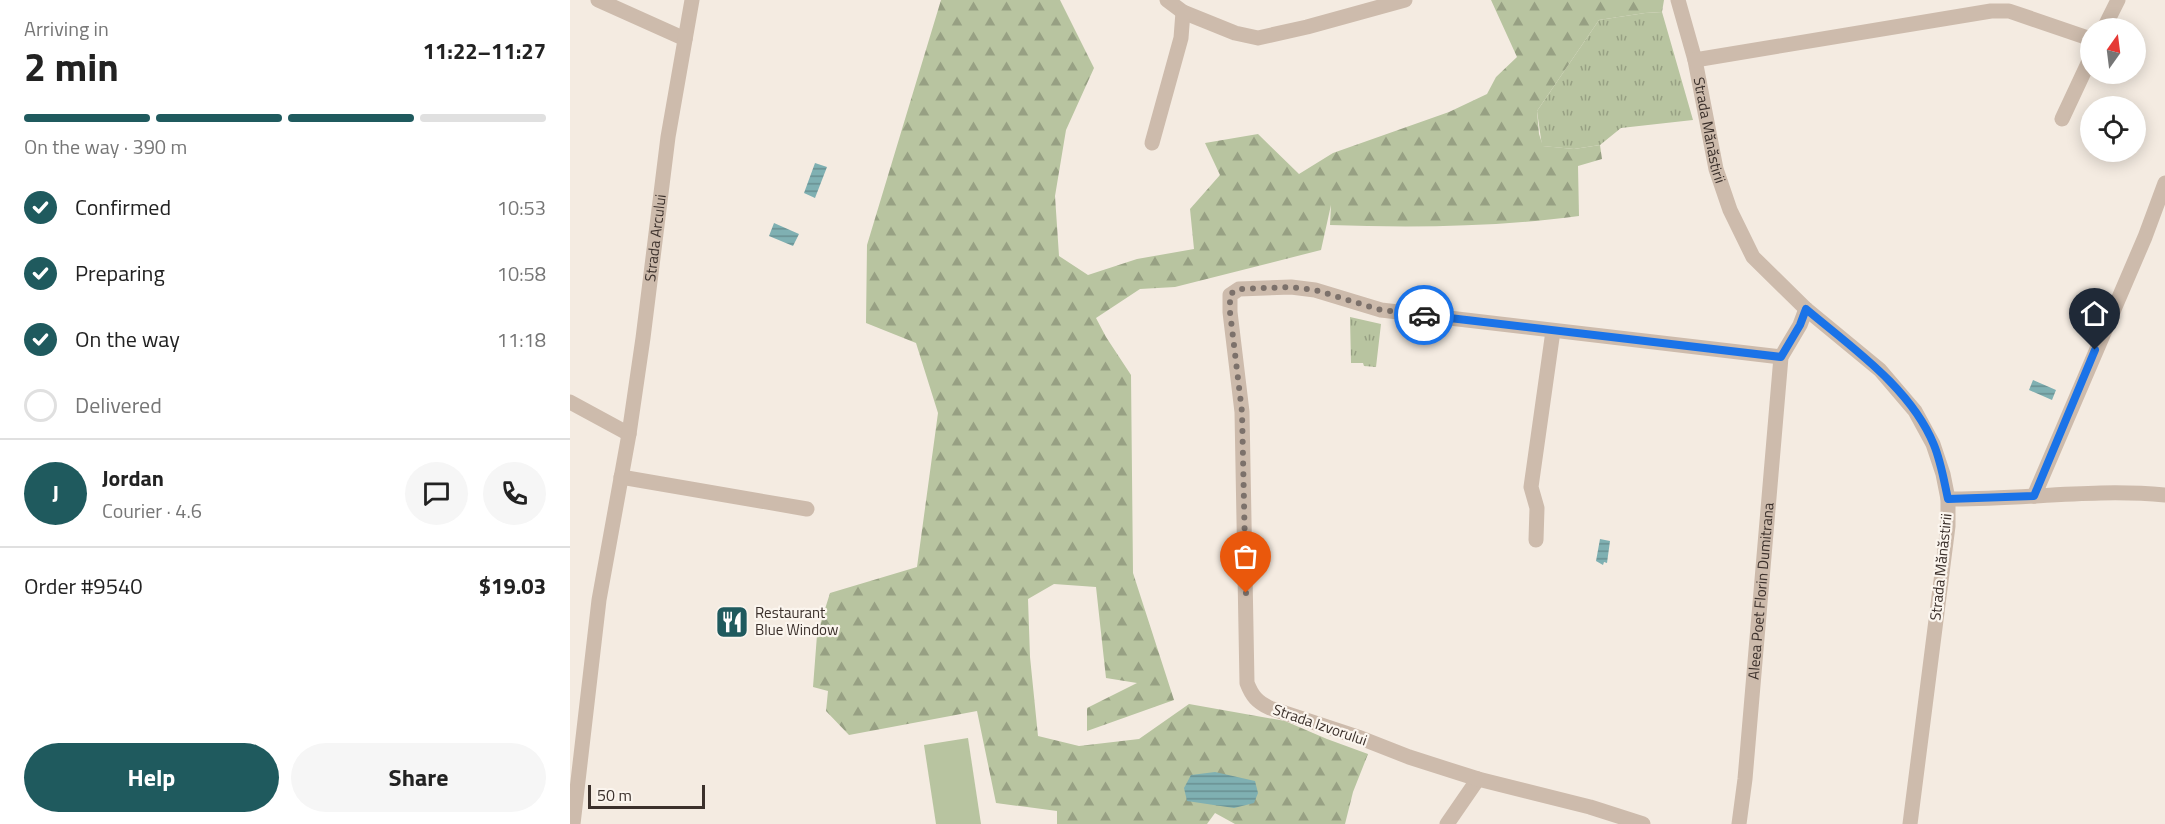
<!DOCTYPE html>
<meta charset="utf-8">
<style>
body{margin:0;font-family:"Titillium Web",sans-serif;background:#f6f6f6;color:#222;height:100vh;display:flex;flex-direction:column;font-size:22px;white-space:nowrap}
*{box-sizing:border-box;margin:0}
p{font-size:20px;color:#767676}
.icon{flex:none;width:33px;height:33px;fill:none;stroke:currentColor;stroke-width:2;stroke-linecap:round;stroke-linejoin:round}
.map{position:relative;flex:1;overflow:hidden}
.side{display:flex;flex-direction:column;background:#fff;width:570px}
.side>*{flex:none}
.needle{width:39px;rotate:14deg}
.controls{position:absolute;left:1510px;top:18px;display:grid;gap:12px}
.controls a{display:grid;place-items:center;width:66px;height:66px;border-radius:50%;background:#fff;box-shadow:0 3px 15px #0003;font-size:30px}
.scale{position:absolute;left:18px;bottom:15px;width:117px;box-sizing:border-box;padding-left:6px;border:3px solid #3b302b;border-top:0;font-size:16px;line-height:21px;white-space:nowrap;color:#3b302b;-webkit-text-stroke:4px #fbf5ee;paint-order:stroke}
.pin{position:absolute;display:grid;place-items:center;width:51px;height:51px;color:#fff;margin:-62px -26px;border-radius:50% 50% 50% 0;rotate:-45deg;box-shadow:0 0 6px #0007}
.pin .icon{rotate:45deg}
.courier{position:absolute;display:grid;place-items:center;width:60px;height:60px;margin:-30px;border:4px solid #1a73e8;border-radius:50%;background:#fff;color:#222;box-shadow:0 2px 8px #0007}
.summary em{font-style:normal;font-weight:700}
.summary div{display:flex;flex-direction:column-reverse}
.summary{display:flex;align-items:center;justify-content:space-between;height:102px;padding:0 24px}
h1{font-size:39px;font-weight:700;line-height:45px}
.bar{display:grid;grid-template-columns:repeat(4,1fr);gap:9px 6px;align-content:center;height:72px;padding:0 24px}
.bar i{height:8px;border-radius:4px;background:#e0e0e0}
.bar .active{background:#1f5a5e}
.bar p{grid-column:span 4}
.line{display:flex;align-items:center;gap:15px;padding:0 24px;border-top:2px solid #e0e0e0}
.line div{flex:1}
.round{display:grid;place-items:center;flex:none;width:63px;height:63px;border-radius:32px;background:#f6f6f6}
ol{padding:0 24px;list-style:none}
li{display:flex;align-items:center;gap:18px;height:66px}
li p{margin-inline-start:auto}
li .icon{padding:6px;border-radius:50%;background:#1f5a5e;color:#fff;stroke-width:4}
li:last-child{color:#767676}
li i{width:33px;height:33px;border:3px solid #e0e0e0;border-radius:50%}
.action{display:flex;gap:12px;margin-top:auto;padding:12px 24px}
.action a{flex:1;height:69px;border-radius:36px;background:#1f5a5e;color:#fff;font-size:24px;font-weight:700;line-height:69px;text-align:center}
.action a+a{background:#f6f6f6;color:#222}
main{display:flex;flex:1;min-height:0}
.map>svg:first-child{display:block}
.grass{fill:url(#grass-tufts)}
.forest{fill:url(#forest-firs)}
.garden{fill:#b8c4a0}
.water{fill:url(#water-rules)}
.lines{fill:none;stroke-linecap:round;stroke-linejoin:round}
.minor{stroke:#cdbbac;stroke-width:15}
.done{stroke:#7c716b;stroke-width:6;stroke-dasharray:0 10.8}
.route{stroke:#1a73e8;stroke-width:8}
.labels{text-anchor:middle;stroke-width:4.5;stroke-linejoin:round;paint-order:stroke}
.street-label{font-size:15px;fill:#3b302b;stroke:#fbf5ee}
.poi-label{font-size:15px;fill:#3b302b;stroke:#fbf5ee;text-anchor:start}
</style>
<main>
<section class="side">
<div class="summary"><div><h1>2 min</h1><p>Arriving in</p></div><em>11:22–11:27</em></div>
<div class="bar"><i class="active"></i><i class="active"></i><i class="active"></i><i></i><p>On the way · 390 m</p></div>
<ol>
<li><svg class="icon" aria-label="check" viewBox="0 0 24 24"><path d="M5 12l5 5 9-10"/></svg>Confirmed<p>10:53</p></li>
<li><svg class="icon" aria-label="check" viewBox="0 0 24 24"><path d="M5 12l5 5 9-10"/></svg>Preparing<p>10:58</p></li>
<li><svg class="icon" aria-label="check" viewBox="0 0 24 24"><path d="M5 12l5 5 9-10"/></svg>On the way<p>11:18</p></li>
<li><i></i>Delivered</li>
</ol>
<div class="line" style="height:108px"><b class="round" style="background:#1f5a5e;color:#fff">J</b><div><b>Jordan</b><p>Courier · 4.6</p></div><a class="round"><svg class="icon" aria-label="chat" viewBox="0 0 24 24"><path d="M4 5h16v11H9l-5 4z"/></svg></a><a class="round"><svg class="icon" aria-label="phone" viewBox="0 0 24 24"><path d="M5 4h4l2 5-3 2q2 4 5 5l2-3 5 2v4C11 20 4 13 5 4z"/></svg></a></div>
<div class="line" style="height:78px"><div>Order #9540</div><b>$19.03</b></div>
<div class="action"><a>Help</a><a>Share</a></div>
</section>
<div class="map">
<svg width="1595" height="824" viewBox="0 0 1595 824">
<defs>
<pattern id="grass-tufts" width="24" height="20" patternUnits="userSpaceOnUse" patternTransform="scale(1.5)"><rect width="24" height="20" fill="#b8c4a0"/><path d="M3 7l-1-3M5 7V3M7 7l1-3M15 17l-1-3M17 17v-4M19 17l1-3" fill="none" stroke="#97a083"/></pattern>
<pattern id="forest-firs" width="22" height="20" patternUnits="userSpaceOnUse" patternTransform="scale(1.5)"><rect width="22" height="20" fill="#b8c4a0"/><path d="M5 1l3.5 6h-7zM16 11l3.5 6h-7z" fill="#97a083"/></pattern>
<pattern id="water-rules" width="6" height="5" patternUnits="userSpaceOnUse" patternTransform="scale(1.5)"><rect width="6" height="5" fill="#7fb0b2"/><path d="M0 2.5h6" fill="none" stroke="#699091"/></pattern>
</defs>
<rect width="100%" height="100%" fill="#f4ebe1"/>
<path class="grass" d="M1092,12L1123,120L1051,128L1030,145L1004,149L972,146L967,111L1029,20L1075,13Z
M780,317L811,324L806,367L794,366L793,363H781Z"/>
<path class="forest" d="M371,0H490L524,68L496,130L485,196L489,256L518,275L567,259L624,249L620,209L650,175L635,143L688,134L729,174L763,153L879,112L917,94L926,77L947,57L921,0H1094L1092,12L1075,13L1029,20L967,111L969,134L973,146L1004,149L1030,145L1032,159L1008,166L1009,216C927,227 842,228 760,225L761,205L751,250L605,287L570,289L526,318L536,337L561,375L563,573L604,700L517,731V708L567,683L536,678L526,587L484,584L458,599L460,657L468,736L509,746L569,739L619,704L715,721L757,739L798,754L783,792L775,824H665L645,813L637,824H487V811L426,803L407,711L279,735L256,711L258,691L243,687L247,635L260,593L347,567L368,413L346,343L296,323L297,245Z"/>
<path class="garden" d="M398,738L411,824H366L354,745Z"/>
<path class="water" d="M245,163L257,167L245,198L234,193Z
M204,223L229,234L223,246L199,236Z
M1463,380L1486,390L1482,400L1459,390Z
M1030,539L1040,541L1037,563L1034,562L1033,565L1026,561Z
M645,772L685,781L688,793L684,803L664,808L617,801L614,788L621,775Z"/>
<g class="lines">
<g class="minor">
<path d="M28,0L115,39"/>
<path d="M597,0L613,12L665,33L688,38L737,27L835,0"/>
<path id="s1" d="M1108,0L1125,60L1146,169L1160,210L1183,257L1236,309L1310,370L1345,411L1363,444L1373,474L1378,499V526L1340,824"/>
<path d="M1534,28L1548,0"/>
<path d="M1125,60L1421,11H1439L1521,39"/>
<path d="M1492,119L1521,57"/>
<path d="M582,143L611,38L613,12"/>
<path d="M0,402L59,434"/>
<path d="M51,477L237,509"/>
<path d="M1464,496L1575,237L1595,183"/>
<path d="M1378,499C1450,500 1523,488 1595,495"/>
<path d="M966,540L967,508L961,487L983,331"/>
<path id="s2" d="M3,824L29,600L59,434L73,338L98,137L122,0"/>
<path d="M877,824L908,779"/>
<path d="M1073,824L1020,807L908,779L839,757L788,737L700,708C687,702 682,696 677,683L672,412L660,312V295L669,289L721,287L745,290L811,310L1211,357"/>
<path id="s3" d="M1169,824L1175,779L1211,357L1230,325L1236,309"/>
</g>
</g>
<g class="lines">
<path class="done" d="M676,593L672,412L660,312V294L669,289L721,287L745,290L811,310L854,315"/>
<path class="route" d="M854,315L1211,357L1230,325L1236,309C1281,347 1341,388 1364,445C1371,462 1374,481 1378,499L1464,496L1525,350"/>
</g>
<defs>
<g id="restaurant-square" transform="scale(1.725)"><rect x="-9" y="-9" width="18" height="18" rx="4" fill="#1f5a5e" stroke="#fbf5ee"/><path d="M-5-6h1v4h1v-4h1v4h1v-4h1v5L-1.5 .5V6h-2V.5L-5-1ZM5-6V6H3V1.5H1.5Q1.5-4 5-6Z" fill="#fff"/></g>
</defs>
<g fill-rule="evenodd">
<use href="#restaurant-square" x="162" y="622"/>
</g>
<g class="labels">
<g class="street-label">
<text dy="5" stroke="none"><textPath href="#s1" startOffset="134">Strada Mănăstirii</textPath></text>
<text dy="5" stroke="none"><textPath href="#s2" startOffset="592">Strada Arcului</textPath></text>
<text transform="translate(1371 567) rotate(-84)" y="5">Strada Mănăstirii</text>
<text dy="5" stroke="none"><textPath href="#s3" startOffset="234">Aleea Poet Florin Dumitrana</textPath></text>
<text transform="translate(750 725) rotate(19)" y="5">Strada Izvorului</text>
</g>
<g class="poi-label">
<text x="185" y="618">Restaurant<tspan x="185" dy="17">Blue Window</tspan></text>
</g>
</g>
</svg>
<div class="controls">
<a><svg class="needle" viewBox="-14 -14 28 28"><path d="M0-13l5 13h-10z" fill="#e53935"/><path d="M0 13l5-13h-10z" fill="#767676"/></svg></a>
<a><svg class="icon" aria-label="locate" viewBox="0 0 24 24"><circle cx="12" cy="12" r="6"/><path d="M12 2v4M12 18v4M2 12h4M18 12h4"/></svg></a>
</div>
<div class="scale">50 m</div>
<div class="pin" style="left:676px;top:593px;background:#ea580c"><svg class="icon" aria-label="bag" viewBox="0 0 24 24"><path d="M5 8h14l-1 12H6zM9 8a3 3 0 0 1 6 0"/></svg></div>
<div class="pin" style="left:1525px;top:350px;background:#1f2937"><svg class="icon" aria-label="home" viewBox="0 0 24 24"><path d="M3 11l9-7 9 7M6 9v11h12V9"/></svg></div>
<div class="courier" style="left:854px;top:315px"><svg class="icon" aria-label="car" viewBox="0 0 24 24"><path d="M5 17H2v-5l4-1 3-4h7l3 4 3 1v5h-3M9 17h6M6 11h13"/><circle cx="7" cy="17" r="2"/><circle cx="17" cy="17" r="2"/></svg></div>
</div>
</main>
